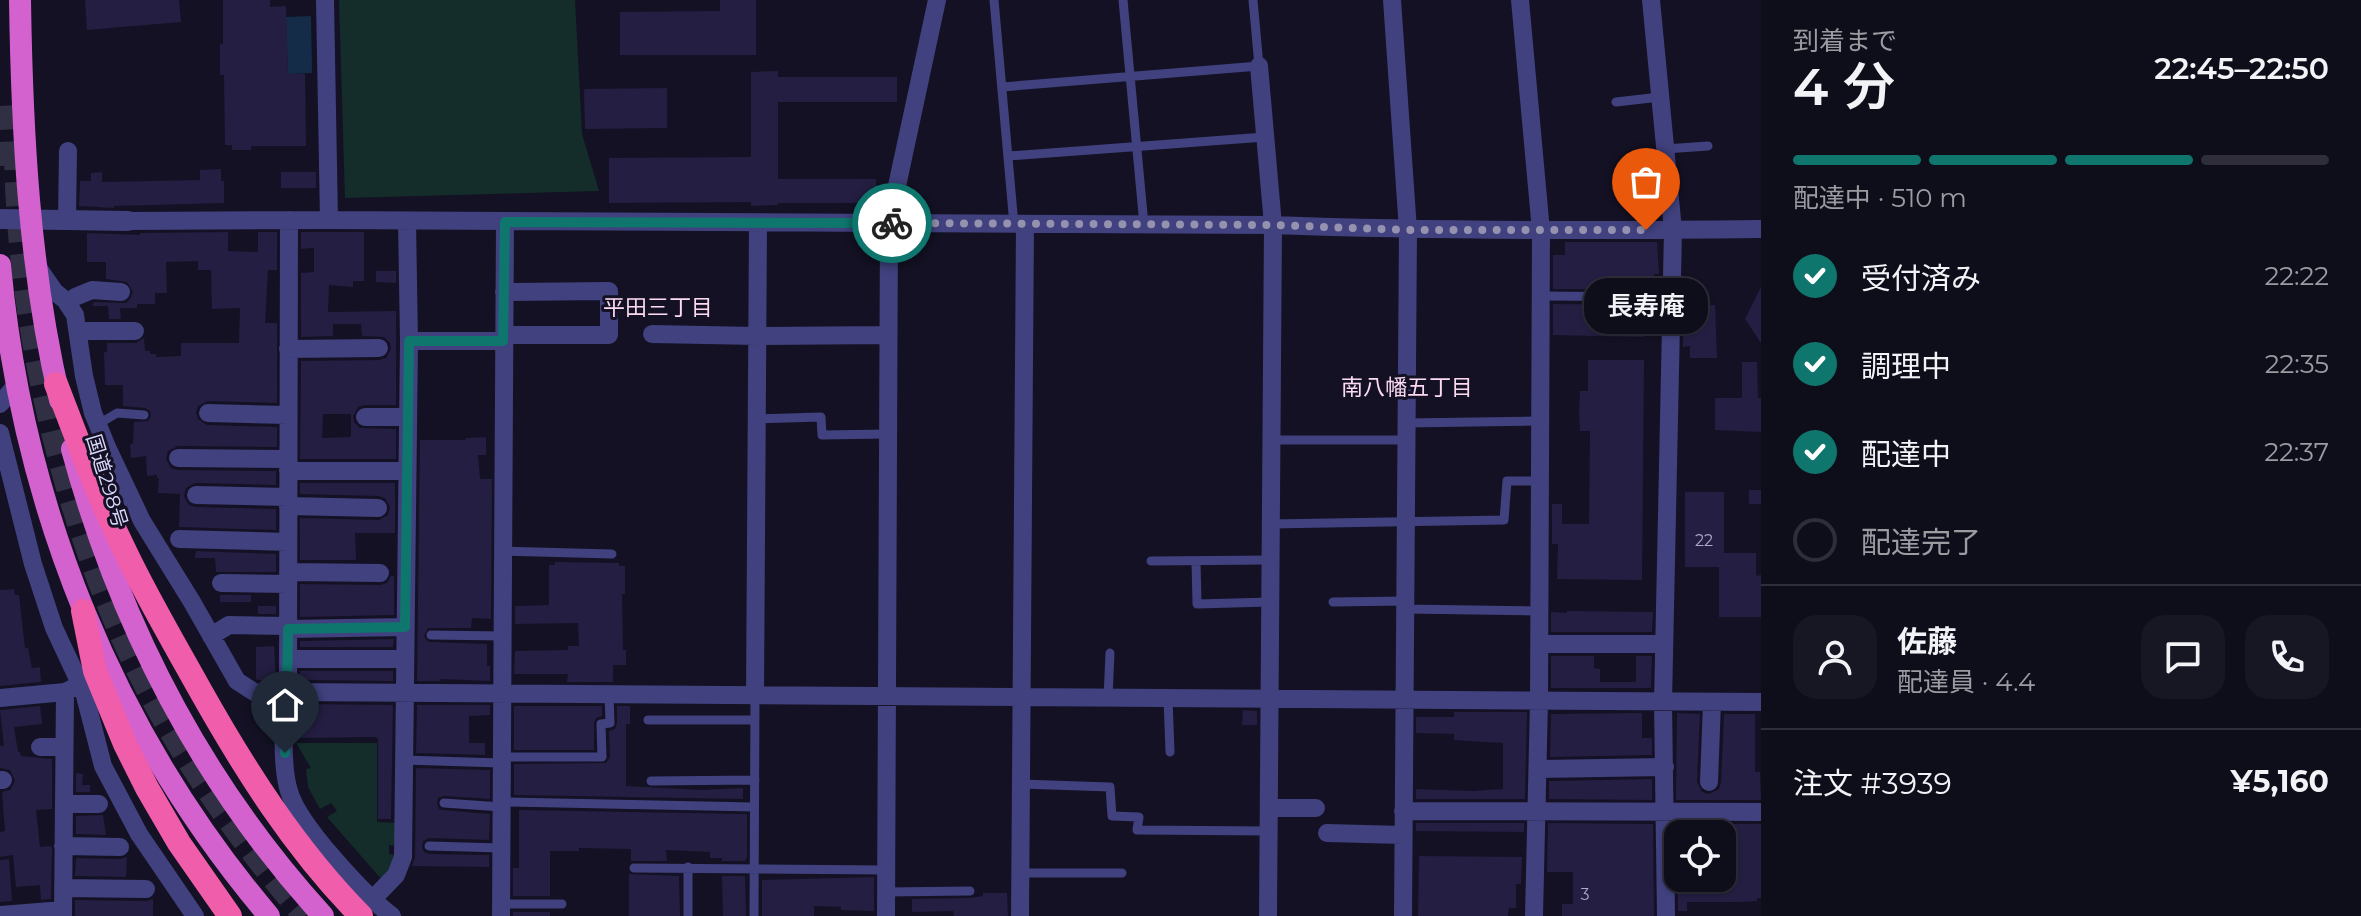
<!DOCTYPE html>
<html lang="ja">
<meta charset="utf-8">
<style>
body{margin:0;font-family:Montserrat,"Noto Sans JP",sans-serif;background:#171623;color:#f1f3f6;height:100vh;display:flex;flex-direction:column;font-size:30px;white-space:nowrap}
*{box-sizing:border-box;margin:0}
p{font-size:26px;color:#9b9ca2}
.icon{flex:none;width:44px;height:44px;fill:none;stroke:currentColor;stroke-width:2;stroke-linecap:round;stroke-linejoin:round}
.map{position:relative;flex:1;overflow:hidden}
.side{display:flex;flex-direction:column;background:#0e0d1a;width:600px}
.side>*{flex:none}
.tools{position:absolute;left:1664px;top:820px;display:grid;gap:16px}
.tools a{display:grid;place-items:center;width:72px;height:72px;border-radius:16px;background:#0e0d1a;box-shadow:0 2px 6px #0004,0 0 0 2px #2e2d39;font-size:40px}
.pin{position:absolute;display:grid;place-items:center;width:68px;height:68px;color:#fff;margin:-82px -34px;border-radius:50% 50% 50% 0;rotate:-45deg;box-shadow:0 0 8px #0007}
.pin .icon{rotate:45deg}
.courier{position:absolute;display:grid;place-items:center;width:80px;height:80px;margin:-40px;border:6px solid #0f766e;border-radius:50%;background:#fff;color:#222;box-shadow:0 2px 10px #0007}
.bubble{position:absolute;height:56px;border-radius:24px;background:#0e0d1a;box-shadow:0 2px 6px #0004,0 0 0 2px #2e2d39;font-size:26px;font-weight:600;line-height:56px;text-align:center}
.overview em{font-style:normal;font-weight:600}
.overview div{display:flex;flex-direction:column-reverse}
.overview{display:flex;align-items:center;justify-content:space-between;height:136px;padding:0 32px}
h1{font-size:52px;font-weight:600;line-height:60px}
.bar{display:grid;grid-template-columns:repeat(4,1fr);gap:12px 8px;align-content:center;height:96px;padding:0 32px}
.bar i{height:10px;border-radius:6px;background:#2e2d39}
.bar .active{background:#0f766e}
.bar p{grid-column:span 4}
.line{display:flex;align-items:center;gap:20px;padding:0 32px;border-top:2px solid #2e2d39}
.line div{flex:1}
.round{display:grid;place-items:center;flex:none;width:84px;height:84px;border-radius:24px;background:#171623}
ol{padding:0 32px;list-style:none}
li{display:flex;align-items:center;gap:24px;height:88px}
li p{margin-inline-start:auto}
li .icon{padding:8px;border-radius:50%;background:#0f766e;color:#fff;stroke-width:4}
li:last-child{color:#9b9ca2}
li i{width:44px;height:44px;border:4px solid #2e2d39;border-radius:50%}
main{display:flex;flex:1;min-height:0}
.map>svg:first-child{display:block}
.green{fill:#142d2a}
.water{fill:#152c49}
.building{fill:#241e42;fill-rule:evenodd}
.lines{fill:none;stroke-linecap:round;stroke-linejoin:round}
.motorway-tunnel{stroke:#312f43;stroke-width:24;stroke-dasharray:24 12;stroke-linecap:butt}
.service{stroke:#40417e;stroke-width:9}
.minor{stroke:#40417e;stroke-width:18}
.tertiary{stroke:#40417e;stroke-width:20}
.trunk{stroke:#d362ce;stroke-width:22}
.motorway{stroke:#f05dab;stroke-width:24}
.done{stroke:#9492af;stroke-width:8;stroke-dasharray:0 14.4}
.route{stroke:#0f766e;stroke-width:10}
.labels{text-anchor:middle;stroke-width:6;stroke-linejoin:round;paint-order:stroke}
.number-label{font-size:16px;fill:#aca9cd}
.street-label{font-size:20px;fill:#d9d7fb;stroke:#131123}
.neighbourhood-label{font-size:22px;fill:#fbd9f1;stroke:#131123}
</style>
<main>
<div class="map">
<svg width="1761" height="916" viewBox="0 0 1761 916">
<rect width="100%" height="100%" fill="#131123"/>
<path class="green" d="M339,0H575L582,134L599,191L345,198Z
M296,743H377V822L399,823L397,846L389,845V854L398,855L383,881L327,817L337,811L331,803L320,809L308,787L306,769L311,768Z"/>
<path class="water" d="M311,16L312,73L288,74L286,17Z"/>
<path class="building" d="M85,0H179L181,22L87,30Z
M223,0H270V7L286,6L288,74H305L306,146H251V150H232V145H225L224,75H220V44H223Z
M720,0H756V55H620V12L720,11Z
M778,71V77H897V102H778V179H876V203H778V205L751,206V202L609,203V158L751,157V72Z
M667,88V128L585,129L584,89Z
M221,169V181H224V203L114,206V208L79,206L80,181H91V173L102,172V182L200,180V170Z
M281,172H316V188H281Z
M228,232V251L258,252V232H277V270H268L265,323H277V403L208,401L198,406L196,413L198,419L207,425L277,427V447L178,446L168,451L166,459L171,468L178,470L276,471V485L195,483L186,488L184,496L189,505L196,507L276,509V530L179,527L180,494L158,493L159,478H157V475L147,476L146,456L131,458L130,444H133L134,422L148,421L151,416L150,411L145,408L123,406V385H105L104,352H107V343H136L144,338L145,351H150V354H156V357L181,356V343H239L240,308L212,309L211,270H198V261L166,262L167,293H155V304H137V308H120L121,319H109L108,306H92L94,302L126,303L130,299L133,292L127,282L106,279V262H87V233L140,235V233Z
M301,232H364V281H353V287L329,285L328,312L396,311V405H364L358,407L353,416L354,422L360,428L396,429V459H300L301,361L379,360L386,358L391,349L390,343L384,337L362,336L361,324H333V336L301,337V273L314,272V248L301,249ZM323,414H351V437L322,438Z
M1565,242H1657L1659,274H1654V276L1623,277V289H1553V255H1565Z
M376,271H396V283L376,282Z
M1761,287V343L1745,319Z
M1553,304L1658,305L1659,317H1643V337L1553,335Z
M1715,305L1717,358H1690V346L1683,347V306Z
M1588,360H1644L1642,580L1557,579L1558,544H1552V504H1562V524H1589L1590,431H1580L1579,411L1580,391H1588Z
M1742,362H1757L1758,398H1761V432L1715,430V398H1742Z
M486,437V455H478L480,479H492L491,619L472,618L471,628H428L424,636L427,641L431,642L487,644V666H490V681L440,679V681H417L420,440H466V438Z
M300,483H395V533H355L356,560H300V518L379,520L388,515L390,507L385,498L378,496L300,494Z
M1749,490H1761V504H1749Z
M1685,492H1724V553H1756V576L1761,575V617H1719V567H1685Z
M196,551L276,554V572H216L215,558H195Z
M555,562L619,563V566H625V594H622L623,650H626V665H613V682H567L568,674H514L515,651L568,650V646H579L578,623L515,624V606L549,605V565H555Z
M391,576H394V615L300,617V584L380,585L387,583Z
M14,589L15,595H19L25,648H28L32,668L40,667L41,682L0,686V590Z
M220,595H251V602H220Z
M258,606H276V614H258Z
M1567,611L1653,612L1652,632H1551V612L1567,613Z
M394,639L393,647H300V641Z
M274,646L276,680H258L256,679V647Z
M1551,656H1594V668L1600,669V682H1636V656H1652L1651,688H1551Z
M300,671H393V681L300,680Z
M298,704L393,705L391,819H378V739L376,737L296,738Z
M417,705H490V715L469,716V743H485V755L416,753Z
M40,706L42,724L14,727L18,752H20L21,756L52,759V809L36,810L40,847L51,846L52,849L51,899L41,900L40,885L16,887L13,855L0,857V832L5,831L2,792L10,790L15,781L10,770L0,768V746H4L0,710Z
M514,706H602V716L596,718L594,723V750H514Z
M617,706H630V724H626V786L702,790L743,788V799L514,795V764L606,763L610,757L609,731L615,729L617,723Z
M1243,710L1257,711V725H1242Z
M1454,712H1527L1525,799H1416V789L1471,791L1503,789V743L1454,740V734L1416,733V717H1454Z
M1642,713V738H1652V755L1550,757L1551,714Z
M1677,713L1700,714L1697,782L1702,792L1709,794L1719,789L1721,782L1724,714H1755V772H1760L1761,800H1676Z
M416,768L490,770V799L444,796L438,798L437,803L439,809L443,810L490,814L489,840L429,838L423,841L422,847L424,852L429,854L489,855V867L412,866L415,857Z
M76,773L83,774L82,785H90V792H76Z
M1652,779V800L1549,799V781Z
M519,810L747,814V857L745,861H722V858H710V852L666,850L667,861H631V849L579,848V851H550V896H513V868H519Z
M103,815L106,835L76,834V816Z
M1416,823H1524V832L1416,831Z
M1548,823L1653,824L1654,916H1562V904H1573V872H1547Z
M1677,824H1761V898H1757V901L1741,902H1687V911H1678ZM1678,834H1722V878H1678Z
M1419,856L1522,857L1521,884H1516V908H1509L1508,916H1418Z
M127,857L126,877L75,876L76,858L120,859Z
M9,859L12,901L0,902V860Z
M629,874L679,876L680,916H629Z
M722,876H745L746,916H723Z
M874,877V911L841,910V907L814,906V916H762V880Z
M983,893H1007L1008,916H954L953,911L912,912V899L970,898L983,896Z
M153,899V916H75V900L146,901Z
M513,912H550V916H513Z"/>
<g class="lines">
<path class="motorway-tunnel" d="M0,106L4,170
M16,146C17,331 69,548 159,710C200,784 250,852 305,916"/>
<path class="service" d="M994,0L1014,225
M1123,0L1144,225
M1002,87L1259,66L1253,0
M1616,102L1660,97
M1665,149L1708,146
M1008,156L1265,137
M1541,296L1671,297
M757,419L821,417L822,435L887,434
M1406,423L1540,421
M97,425L117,413L144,415
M1271,440H1406
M1271,524L1504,520L1507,481H1540
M503,551L612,554
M1151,561L1270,560
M1196,561L1197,604L1270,602
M1333,602L1405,601
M1405,609L1540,611
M431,635L502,636
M1108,698L1110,653
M1168,698L1170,752
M648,720H755
M501,757H602L601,724L610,723L609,695
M403,760L501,763
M651,781L755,780
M1021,784L1110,787L1112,816L1139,817L1137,830L1269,831
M503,802L754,807
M444,803L502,807
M429,846L502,848
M688,867V916
M634,868L886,870
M1020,873H1122
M886,892L970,891
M502,904H562
M754,916L755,696"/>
<path class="minor" d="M325,0L329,220
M1392,0L1408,230L1403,916
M1520,0L1541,231L1539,701L1534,916
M1651,0L1673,230L1663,703L1666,916
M1259,66L1273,225L1268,916
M67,220L68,151
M289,220L288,685C283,712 281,766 289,791C298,824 364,895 392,916
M128,221L329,220L1273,225C1436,231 1598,231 1761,229
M37,266L55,292L65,300L75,315L84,376L93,413L107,447L142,521L192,602L237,681L254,692L286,696
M75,297L92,290L121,292
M87,331H135
M652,334L757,336L888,335
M504,335H609V291L504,292
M409,341H503
M288,349L379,348
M0,404L17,384
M208,413L288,415
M365,417H406
M0,433L33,564L54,628L84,692L103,766L139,834L195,916
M178,458L288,459
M288,471H406
M196,495L288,497
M288,506L378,508
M179,539L288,542
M288,572L380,573
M221,583L288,584
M288,629L405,627
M211,636L229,625L288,626
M1539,644H1664
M288,659H405
M287,692L1761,702
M755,696L758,223
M0,698L65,692L75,687
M40,747H64
M1538,769L1665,767
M0,780H3
M1709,782L1712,703
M64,804H99
M1269,808H1316
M1403,811L1761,812
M1327,833L1403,835
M63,846L120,847
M63,888L146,889
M372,900L396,875L403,857L409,341L407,221
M0,915L63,910
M63,916L65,692
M501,916L505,222
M886,916L889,223L937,0
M1020,916L1025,224"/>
<path class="tertiary" d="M0,219L128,221"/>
<path class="trunk" d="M20,0C22,134 29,269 60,400
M0,265C22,505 113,732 269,916
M72,449C119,622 201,782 323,916"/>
<path class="motorway" d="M56,384C78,441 99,499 126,553C148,599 174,643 199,688C245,770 295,849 361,916
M83,611L95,671L125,744L147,788L179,843L230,916"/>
</g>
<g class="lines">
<path class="done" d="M892,223L1273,225L1408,230H1646"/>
<path class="route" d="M285,753C285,712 288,671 288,629L405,627L409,341H503L505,222L892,223"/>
</g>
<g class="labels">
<g class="number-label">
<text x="1704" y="546">22</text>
<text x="1585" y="900">3</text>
</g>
<g class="street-label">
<text transform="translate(107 481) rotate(73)" y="7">国道298号</text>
</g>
<g class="neighbourhood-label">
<text x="658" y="315">平田三丁目</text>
<text x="1407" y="395">南八幡五丁目</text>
</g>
</g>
</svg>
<div class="tools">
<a><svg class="icon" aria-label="locate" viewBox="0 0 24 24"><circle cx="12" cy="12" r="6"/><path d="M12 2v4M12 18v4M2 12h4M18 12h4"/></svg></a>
</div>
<div class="pin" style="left:1646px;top:230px;background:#ea580c"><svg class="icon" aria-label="bag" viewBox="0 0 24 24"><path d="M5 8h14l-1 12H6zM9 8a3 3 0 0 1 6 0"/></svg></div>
<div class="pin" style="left:285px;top:753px;background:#1f2937"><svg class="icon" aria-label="home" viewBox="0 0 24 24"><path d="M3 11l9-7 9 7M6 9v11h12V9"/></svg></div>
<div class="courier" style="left:892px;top:223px"><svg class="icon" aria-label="bike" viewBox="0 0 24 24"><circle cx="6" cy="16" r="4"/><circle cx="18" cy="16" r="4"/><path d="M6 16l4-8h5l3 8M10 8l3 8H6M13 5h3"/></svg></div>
<div class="bubble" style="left:1584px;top:278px;width:124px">長寿庵</div>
</div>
<section class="side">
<div class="overview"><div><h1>4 分</h1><p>到着まで</p></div><em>22:45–22:50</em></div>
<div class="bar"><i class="active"></i><i class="active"></i><i class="active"></i><i></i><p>配達中 · 510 m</p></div>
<ol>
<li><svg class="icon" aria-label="check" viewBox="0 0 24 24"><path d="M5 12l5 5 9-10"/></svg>受付済み<p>22:22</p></li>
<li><svg class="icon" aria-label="check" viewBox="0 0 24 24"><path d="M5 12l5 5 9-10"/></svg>調理中<p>22:35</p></li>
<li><svg class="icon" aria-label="check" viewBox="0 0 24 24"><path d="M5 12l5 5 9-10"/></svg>配達中<p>22:37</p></li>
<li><i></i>配達完了</li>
</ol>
<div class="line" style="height:144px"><a class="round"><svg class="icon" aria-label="person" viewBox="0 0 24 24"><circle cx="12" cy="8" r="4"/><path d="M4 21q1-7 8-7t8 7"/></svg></a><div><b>佐藤</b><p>配達員 · 4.4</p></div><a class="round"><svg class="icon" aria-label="chat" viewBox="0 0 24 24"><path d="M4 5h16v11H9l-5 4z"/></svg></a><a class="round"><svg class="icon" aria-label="phone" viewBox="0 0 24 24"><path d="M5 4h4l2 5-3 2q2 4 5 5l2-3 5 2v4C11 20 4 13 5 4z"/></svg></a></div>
<div class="line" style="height:104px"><div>注文 #3939</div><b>¥5,160</b></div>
</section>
</main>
